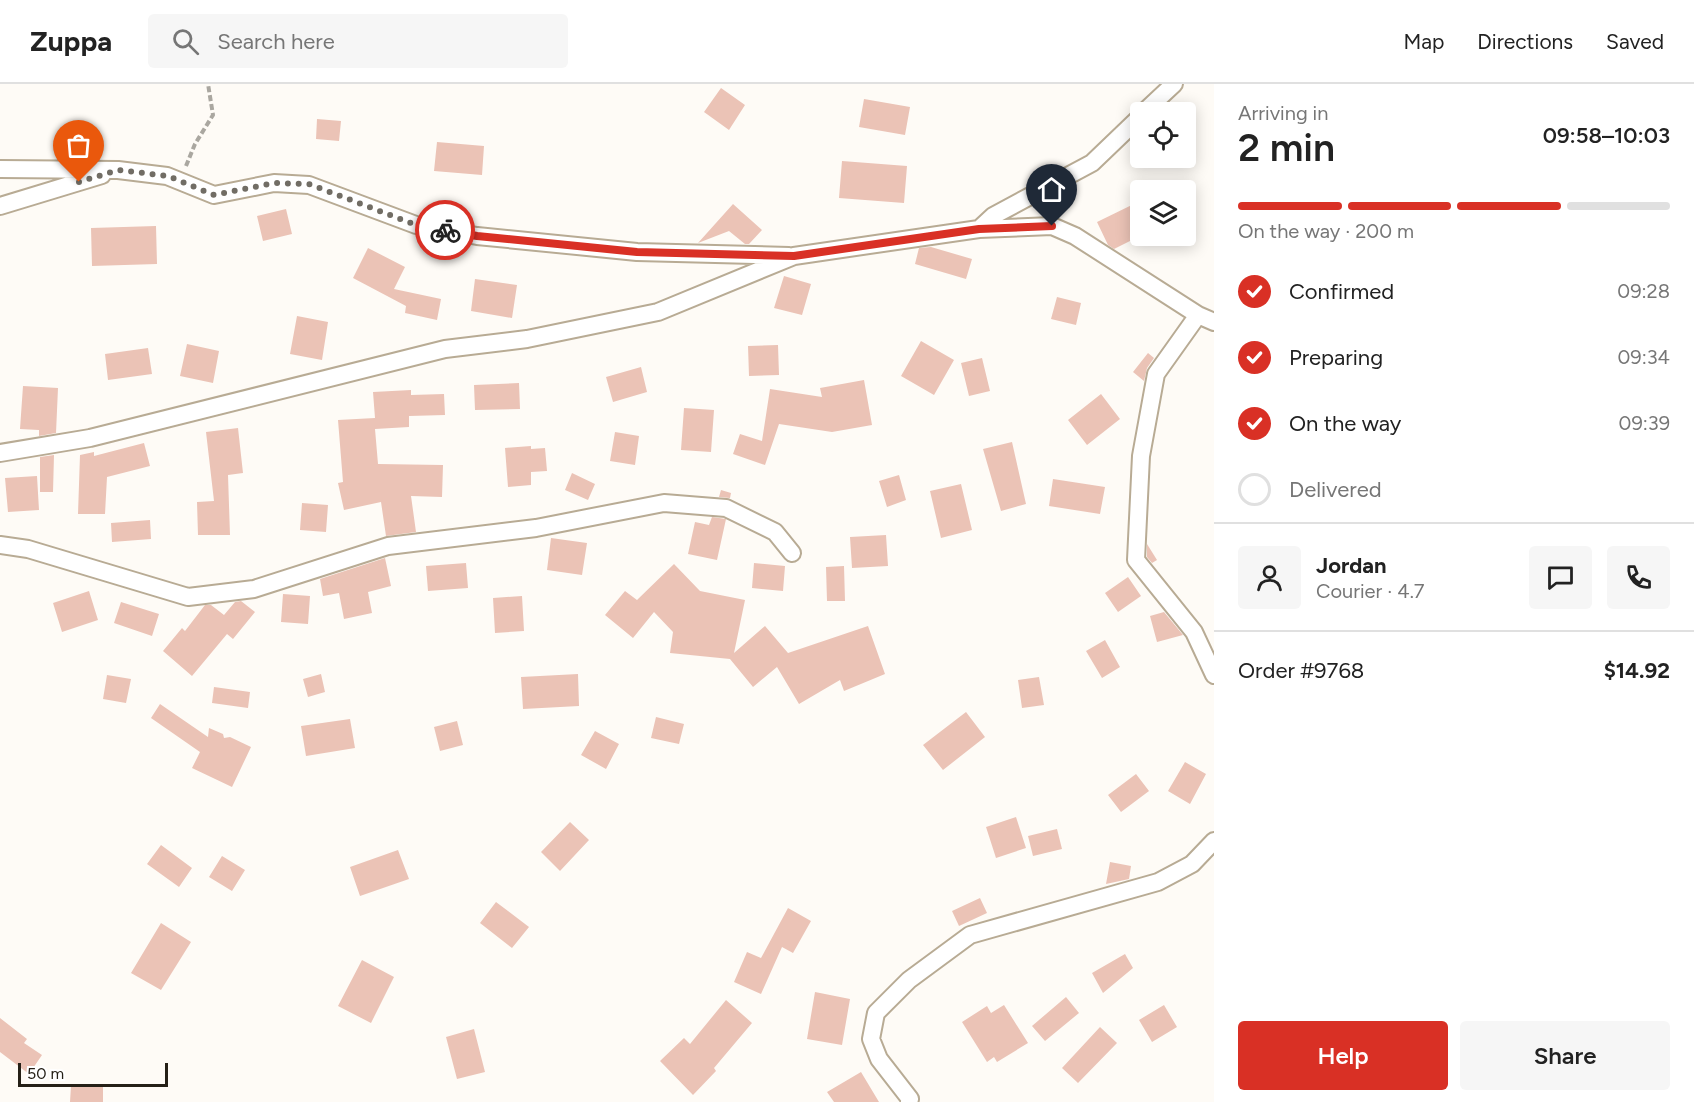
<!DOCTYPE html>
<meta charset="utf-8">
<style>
body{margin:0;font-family:Figtree,sans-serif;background:#f6f6f6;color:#222;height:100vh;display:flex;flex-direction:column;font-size:22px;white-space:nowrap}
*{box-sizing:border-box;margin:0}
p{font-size:20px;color:#767676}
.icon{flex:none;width:33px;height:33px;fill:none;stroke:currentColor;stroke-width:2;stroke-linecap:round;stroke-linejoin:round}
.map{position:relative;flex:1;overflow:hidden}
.details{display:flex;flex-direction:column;background:#fff;width:480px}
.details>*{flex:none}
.buttons{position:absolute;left:1130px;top:18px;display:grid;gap:12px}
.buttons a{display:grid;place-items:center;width:66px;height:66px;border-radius:6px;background:#fff;box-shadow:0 3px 15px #0003;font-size:30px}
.scale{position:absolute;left:18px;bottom:15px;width:150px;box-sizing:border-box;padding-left:6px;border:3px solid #252017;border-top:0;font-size:16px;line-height:21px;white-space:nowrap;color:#252017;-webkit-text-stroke:4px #fff;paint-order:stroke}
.pin{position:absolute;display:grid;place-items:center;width:51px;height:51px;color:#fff;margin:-62px -26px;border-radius:50% 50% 50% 0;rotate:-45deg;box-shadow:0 0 6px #0007}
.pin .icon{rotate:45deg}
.courier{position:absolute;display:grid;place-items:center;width:60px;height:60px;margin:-30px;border:4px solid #d93025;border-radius:50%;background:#fff;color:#222;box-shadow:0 2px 8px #0007}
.head em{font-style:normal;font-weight:600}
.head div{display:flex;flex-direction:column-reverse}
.head{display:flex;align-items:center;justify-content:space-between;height:102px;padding:0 24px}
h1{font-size:39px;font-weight:600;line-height:45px}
.bar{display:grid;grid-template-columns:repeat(4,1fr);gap:9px 6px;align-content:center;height:72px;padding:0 24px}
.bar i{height:8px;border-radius:4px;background:#e0e0e0}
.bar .current{background:#d93025}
.bar p{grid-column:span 4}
.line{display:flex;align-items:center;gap:15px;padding:0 24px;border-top:2px solid #e0e0e0}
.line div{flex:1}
.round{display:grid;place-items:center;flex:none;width:63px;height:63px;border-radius:6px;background:#f6f6f6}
ol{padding:0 24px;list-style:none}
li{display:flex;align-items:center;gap:18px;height:66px}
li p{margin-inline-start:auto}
li .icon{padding:6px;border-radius:50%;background:#d93025;color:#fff;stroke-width:4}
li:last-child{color:#767676}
li i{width:33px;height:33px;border:3px solid #e0e0e0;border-radius:50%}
.action{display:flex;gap:12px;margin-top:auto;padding:12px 24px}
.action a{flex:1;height:69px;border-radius:6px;background:#d93025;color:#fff;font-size:24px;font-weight:600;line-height:69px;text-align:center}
.action a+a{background:#f6f6f6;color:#222}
header{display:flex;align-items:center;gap:36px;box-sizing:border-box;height:84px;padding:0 30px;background:#fff;border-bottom:2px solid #e0e0e0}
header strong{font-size:28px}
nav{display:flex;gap:33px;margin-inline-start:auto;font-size:21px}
.search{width:420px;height:54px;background:#f6f6f6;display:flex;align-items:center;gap:15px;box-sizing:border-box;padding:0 21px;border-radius:6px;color:#767676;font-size:22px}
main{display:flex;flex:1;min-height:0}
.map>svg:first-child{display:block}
.building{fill:#ebc3b6}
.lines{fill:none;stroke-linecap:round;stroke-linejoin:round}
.street-casing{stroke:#b8ab94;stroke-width:20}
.path{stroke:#aaa7a0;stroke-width:4;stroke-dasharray:6 3;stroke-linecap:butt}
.street{stroke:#fff;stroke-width:16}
.done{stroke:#716d65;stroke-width:6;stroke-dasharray:0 10.8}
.route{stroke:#d93025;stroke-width:8}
</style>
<header>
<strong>Zuppa</strong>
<div class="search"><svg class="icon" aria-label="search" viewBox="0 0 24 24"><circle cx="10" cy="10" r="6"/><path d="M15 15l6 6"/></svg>Search here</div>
<nav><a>Map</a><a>Directions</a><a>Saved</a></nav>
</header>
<main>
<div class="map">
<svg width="1214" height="1018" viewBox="0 0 1214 1018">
<rect width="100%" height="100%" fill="#fefbf6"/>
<path class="building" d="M721,4L745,21L729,46L704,28Z
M864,15L910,23L905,51L859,43Z
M317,35L341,37L339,57L316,55Z
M437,58L484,62L482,91L434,87Z
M842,77L907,82L904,119L839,114Z
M1140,117V152L1114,165L1108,161L1097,138Z
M733,120L762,146L749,160H745L729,147L698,159Z
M286,125L292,150L263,157L257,132Z
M156,142L157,180L92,182L91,144Z
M931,163L972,175L966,195L915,180L919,164Z
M368,164L405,183L394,205L441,215L437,236L405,229L406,222L353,194Z
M784,192L811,200L802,231L774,224Z
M475,195L517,201L512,234L471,227Z
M1057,213L1081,219L1076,241L1051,235Z
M297,232L328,238L322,276L290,270Z
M921,257L954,276L934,311L901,292Z
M187,260L219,267L213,299L180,292Z
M778,261L779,291L749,292L748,262Z
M148,264L152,290L108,296L105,270Z
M1148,269L1154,274L1147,284L1144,297L1133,288Z
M982,274L990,307L969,312L961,279Z
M641,283L647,308L613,318L606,293Z
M864,296L872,341L832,348L779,340L765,381L733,370L740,350L762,357L770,305L822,313L820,304Z
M519,299L520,325L475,326L474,301Z
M23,302L58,304L56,349L39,352V346L20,345Z
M411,306V311L444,310L445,331L409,332V343L375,345L378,380L443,381L442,413L411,412L416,448L386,452L381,418L344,426L338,399L343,398L338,336L375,334L373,308Z
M1101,310L1120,335L1087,361L1068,336Z
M684,324L714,326L711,368L681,366Z
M238,344L243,389L228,391L230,451H198L197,418L214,417L206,348Z
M615,348L639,352L635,381L610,377Z
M1012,358L1026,420L1001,427L983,365Z
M144,359L150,382L107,393L105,430H78L80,371L94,368V372Z
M531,362V365L545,364L547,387L531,388V401L508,403L505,364Z
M54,371L53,408H40V373Z
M572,389L595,400L588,416L565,406Z
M899,391L906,416L887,423L879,397Z
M37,392L39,426L8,428L5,394Z
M1053,395L1105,403L1100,430L1049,422Z
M961,400L972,446L941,454L930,407Z
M721,406L731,409L730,414L719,413Z
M302,419L328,421L326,448L300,446Z
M712,433L726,435L717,476L688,470L695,438L709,441Z
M150,436L151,455L112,458L111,439Z
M886,451L888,482L852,484L850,453Z
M551,454L587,459L582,491L547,486Z
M1147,460L1157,476L1152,479L1147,473Z
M385,474L391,502L368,508L372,529L344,535L339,509L323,512L320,495Z
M466,479L468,504L428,507L426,482Z
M754,479L785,482L783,507L752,504Z
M674,480L700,507L745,516L734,569L765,542L788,569L868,542L885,590L844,607L840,596L799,620L777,583L753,603L730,575L670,569L673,548L654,528L633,554L605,531L625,507L637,516Z
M844,482L845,517H827L826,483Z
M1128,493L1141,512L1118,528L1105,509Z
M89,507L98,536L62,548L53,519Z
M283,510L310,512L308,540L281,538Z
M522,512L524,547L495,549L493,514Z
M241,517L255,528L233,555L227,550L192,592L163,567L182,544L185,547L205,521H211L224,531L235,518Z
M121,518L159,530L152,552L114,539Z
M1164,528L1183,551L1157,558L1150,532Z
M1105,556L1120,583L1102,594L1086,567Z
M321,590L325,608L308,613L303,595Z
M578,590L579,622L523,625L521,593Z
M107,591L131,595L126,619L103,615Z
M1039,593L1044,621L1022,624L1018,596Z
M214,603L250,608L248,624L212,619Z
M160,620L208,653L209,644L223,650L224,654L230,653L251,663L232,703L192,684L200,668L151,634Z
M966,628L985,653L943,686L923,661Z
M656,633L684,640L679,660L651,654Z
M350,635L355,664L306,672L301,642Z
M457,637L463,661L440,667L434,643Z
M595,647L619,660L606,685L581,671Z
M1185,678L1206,690L1190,720L1168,707Z
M1136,690L1149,707L1121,728L1108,711Z
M1016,733L1026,764L996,774L986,743Z
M570,738L589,756L560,787L541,768Z
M1057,745L1062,765L1033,772L1028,752Z
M161,761L192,784L179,803L147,780Z
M398,766L409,795L360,812L350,783Z
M222,772L245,786L232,807L209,793Z
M1110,778L1131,782L1129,795L1106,800Z
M980,814L987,829L959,842L952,827Z
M496,818L529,843L512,864L480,839Z
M788,824L811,837L793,869L782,863L761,910L734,898L747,868L761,874Z
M161,839L191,858L161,906L131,889Z
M1125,870L1133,884L1103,909L1092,889Z
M362,876L394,893L371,939L338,922Z
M815,908L850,915L842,961L807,955Z
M1066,913L1079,929L1045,957L1032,942Z
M726,916L752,939L714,984L716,987L693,1011L660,977L684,954L690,960Z
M1004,921L1028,959L997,978L994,973L987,978L962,938L987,922L991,929Z
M1164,921L1177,943L1152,958L1139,936Z
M0,934L27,955L24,959L42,971L29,990L0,968Z
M1100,943L1117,959L1078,999L1062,984Z
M474,945L485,988L457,995L446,953Z
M861,988L879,1018H834L827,1008Z
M71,1002H103V1018H70Z"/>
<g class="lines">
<g class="street-casing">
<path id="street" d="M1144,28L1174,0
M0,85L118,86L167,92L214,111L274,99L309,101L416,141L477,152L637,168L789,172
M0,122L102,91
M979,145L993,132L1092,79L1140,33
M1198,231L1156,290L1141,372L1136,476L1194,548L1214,591
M0,369L90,354L445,265L527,255L658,228L794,172L979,145L1052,142L1075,152L1198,231L1214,238
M0,461L28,465L188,513L254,505L388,462L536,444L664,419L726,424L775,448L792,469
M909,1018L910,1015L879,975L871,955L876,929L909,896L970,851L1158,798L1192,780L1214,757"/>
</g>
<path class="path" d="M186,82L195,60L213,31L208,0"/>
<use href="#street" class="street"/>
</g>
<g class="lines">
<path class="done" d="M79,98L118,86L168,92L214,111L274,99L309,100L416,141L445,146"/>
<path class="route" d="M445,146L477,152L637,168L794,172L979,145L1052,142"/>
</g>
</svg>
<div class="buttons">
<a><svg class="icon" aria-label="locate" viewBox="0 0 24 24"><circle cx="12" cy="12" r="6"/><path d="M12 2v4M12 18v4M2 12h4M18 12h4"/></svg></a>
<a><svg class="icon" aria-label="layers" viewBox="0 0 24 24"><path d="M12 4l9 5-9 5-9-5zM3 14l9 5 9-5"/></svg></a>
</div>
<div class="scale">50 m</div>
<div class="pin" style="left:79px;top:98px;background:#ea580c"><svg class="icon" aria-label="bag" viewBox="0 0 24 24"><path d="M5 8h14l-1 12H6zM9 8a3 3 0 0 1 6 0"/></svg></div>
<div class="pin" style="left:1052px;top:142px;background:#1f2937"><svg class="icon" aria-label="home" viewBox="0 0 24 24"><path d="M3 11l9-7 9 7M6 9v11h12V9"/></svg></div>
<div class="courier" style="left:445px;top:146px"><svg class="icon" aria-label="bike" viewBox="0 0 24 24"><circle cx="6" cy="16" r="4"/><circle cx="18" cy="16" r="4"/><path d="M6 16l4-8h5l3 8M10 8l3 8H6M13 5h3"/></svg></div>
</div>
<section class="details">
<div class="head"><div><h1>2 min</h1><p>Arriving in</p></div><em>09:58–10:03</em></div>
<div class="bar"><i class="current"></i><i class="current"></i><i class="current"></i><i></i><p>On the way · 200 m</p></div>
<ol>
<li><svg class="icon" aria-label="check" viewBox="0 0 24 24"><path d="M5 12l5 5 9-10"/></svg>Confirmed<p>09:28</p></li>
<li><svg class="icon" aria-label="check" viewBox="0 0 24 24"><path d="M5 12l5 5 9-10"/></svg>Preparing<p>09:34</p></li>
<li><svg class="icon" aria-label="check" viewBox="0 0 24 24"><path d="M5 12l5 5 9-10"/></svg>On the way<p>09:39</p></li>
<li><i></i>Delivered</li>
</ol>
<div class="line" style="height:108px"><a class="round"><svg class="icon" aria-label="person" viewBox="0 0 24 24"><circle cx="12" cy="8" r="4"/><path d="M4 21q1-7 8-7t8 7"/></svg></a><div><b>Jordan</b><p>Courier · 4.7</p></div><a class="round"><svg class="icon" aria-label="chat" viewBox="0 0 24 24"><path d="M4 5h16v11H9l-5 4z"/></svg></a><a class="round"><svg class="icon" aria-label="phone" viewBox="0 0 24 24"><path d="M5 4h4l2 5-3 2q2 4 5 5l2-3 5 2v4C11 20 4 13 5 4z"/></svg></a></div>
<div class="line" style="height:78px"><div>Order #9768</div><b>$14.92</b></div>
<div class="action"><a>Help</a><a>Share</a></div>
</section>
</main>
